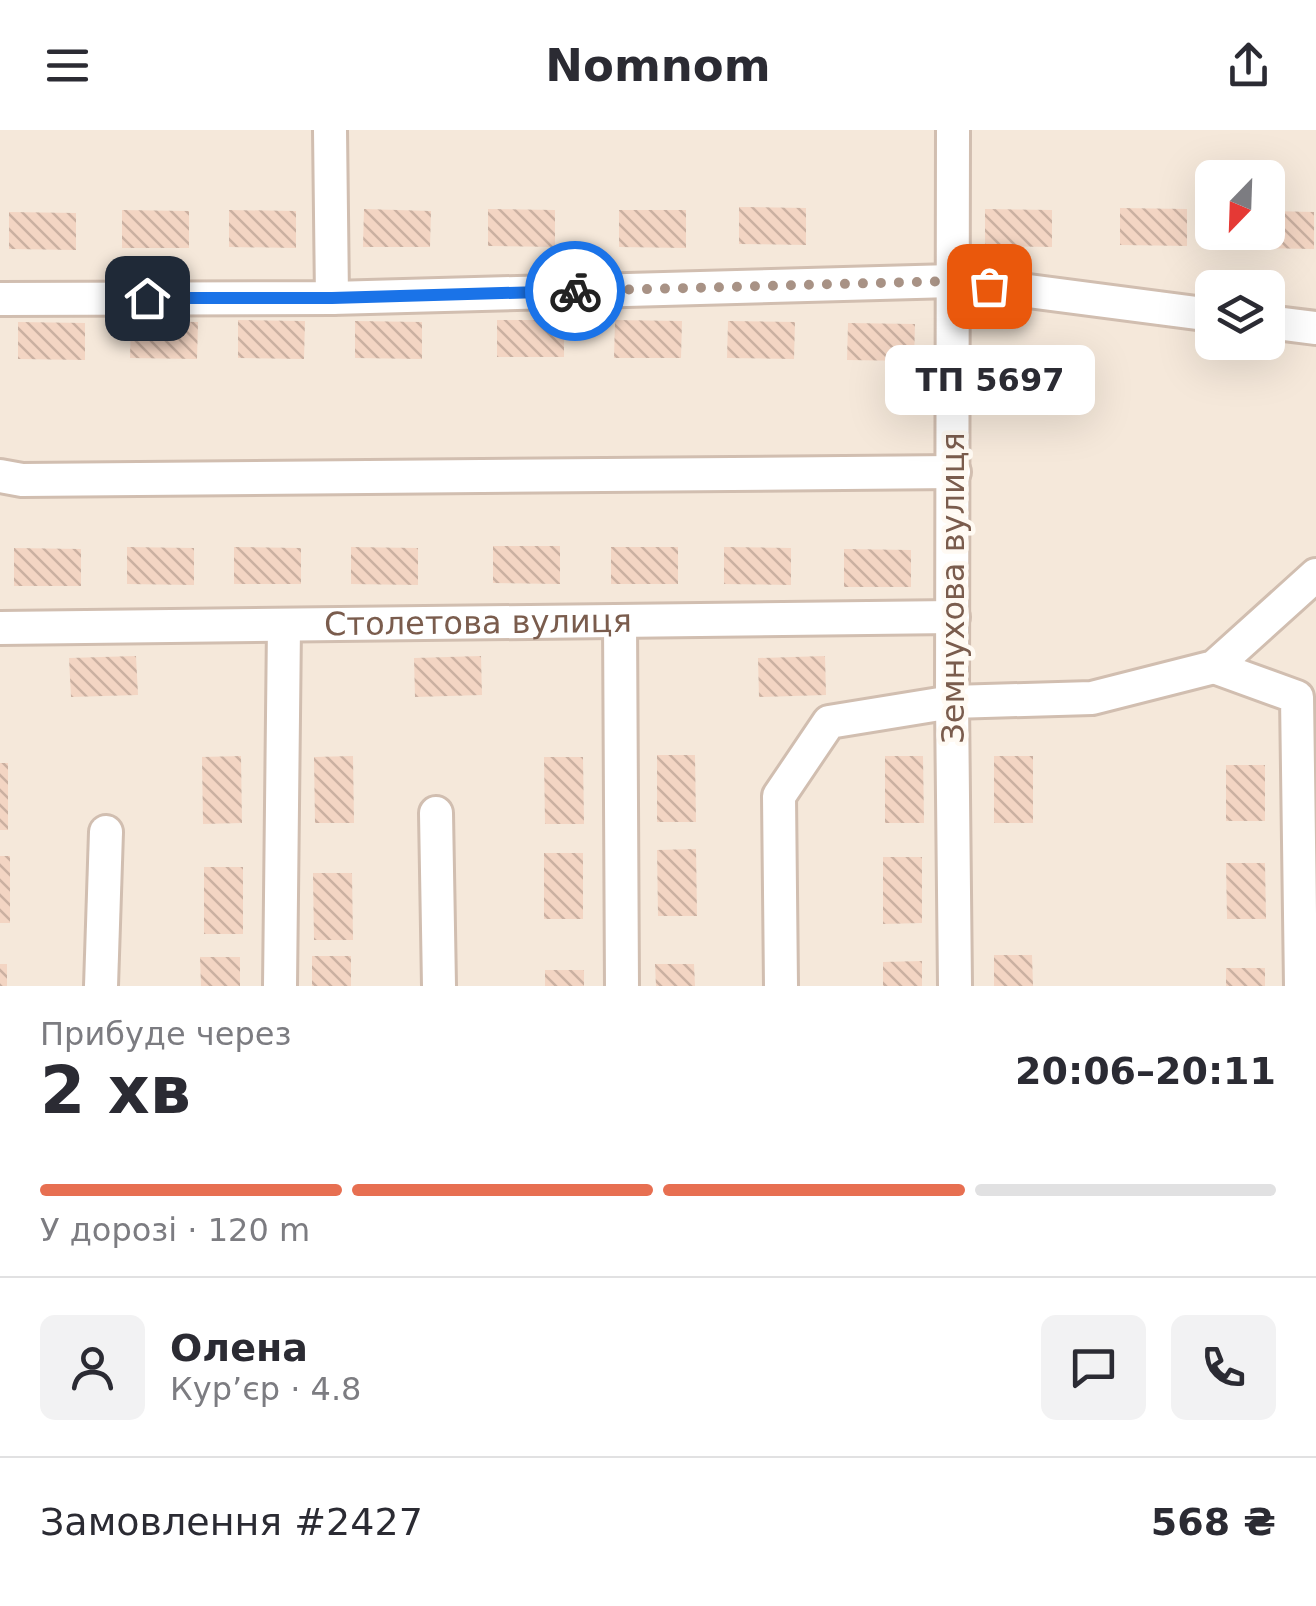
<!DOCTYPE html>
<html lang="uk">
<meta charset="utf-8">
<style>
body{margin:0;font-family:"DejaVu Sans",sans-serif;background:#f2f2f3;color:#2b2b33;height:100vh;display:flex;flex-direction:column;font-size:38px;white-space:nowrap}
*{box-sizing:border-box;margin:0}
p{font-size:32px;color:#7c7c81}
.icon{flex:none;width:55px;height:55px;fill:none;stroke:currentColor;stroke-width:2;stroke-linecap:round;stroke-linejoin:round}
.map{position:relative;height:856px;overflow:hidden}
.sheet{display:flex;flex-direction:column;background:#fff;flex:1}
.sheet>*{flex:none}
.needle{width:65px;rotate:203deg}
.tools{position:absolute;left:1195px;top:30px;display:grid;gap:20px}
.tools a{display:grid;place-items:center;width:90px;height:90px;border-radius:15px;background:#fff;box-shadow:0 10px 40px #0002;font-size:50px}
.pin{position:absolute;display:grid;place-items:center;width:85px;height:85px;color:#fff;margin:-42px;border-radius:20px;box-shadow:0 5px 15px #0006}
.courier{position:absolute;display:grid;place-items:center;width:100px;height:100px;margin:-50px;border:8px solid #1a73e8;border-radius:50%;background:#fff;color:#222;box-shadow:0 2px 12px #0007}
.bubble{position:absolute;height:70px;border-radius:15px;background:#fff;box-shadow:0 10px 40px #0002;font-size:32px;font-weight:700;line-height:70px;text-align:center}
.overview em{font-style:normal;font-weight:700}
.overview div{display:flex;flex-direction:column-reverse}
.overview{display:flex;align-items:center;justify-content:space-between;height:170px;padding:0 40px}
h1{font-size:65px;font-weight:700;line-height:75px}
.bar{display:grid;grid-template-columns:repeat(4,1fr);gap:15px 10px;align-content:center;height:120px;padding:0 40px}
.bar i{height:12px;border-radius:8px;background:#e1e1e2}
.bar .selected{background:#e76f51}
.bar p{grid-column:span 4}
.line{display:flex;align-items:center;gap:25px;padding:0 40px;border-top:2px solid #e1e1e2}
.line div{flex:1}
.round{display:grid;place-items:center;flex:none;width:105px;height:105px;border-radius:15px;background:#f2f2f3}
header{display:flex;justify-content:space-between;align-items:center;height:130px;padding:0 40px;background:#fff;font-size:45px;font-weight:700}
.map>svg:first-child{display:block}
.residential{fill:#f5e8da;fill-rule:evenodd}
.building{fill:url(#building-back-hatch)}
.lines{fill:none;stroke-linecap:round;stroke-linejoin:round}
.minor-casing{stroke:#d1beb0;stroke-width:38}
.minor{stroke:#fff;stroke-width:32}
.done{stroke:#a89285;stroke-width:10;stroke-dasharray:0 18}
.route{stroke:#1a73e8;stroke-width:12}
.labels{text-anchor:middle;stroke-width:9;stroke-linejoin:round;paint-order:stroke}
.street-label{font-size:32px;fill:#7a5c4d;stroke:#fffaf3}
</style>
<header><svg class="icon" aria-label="menu" viewBox="0 0 24 24"><path d="M4 6h16M4 12h16M4 18h16"/></svg>Nomnom<svg class="icon" aria-label="share" viewBox="0 0 24 24"><path d="M12 15V3M7 8l5-5 5 5M5 13v7h14v-7"/></svg></header>
<div class="map">
<svg width="1316" height="856" viewBox="0 0 1316 856">
<defs>
<pattern id="building-back-hatch" width="6" height="6" patternUnits="userSpaceOnUse" patternTransform="scale(2.5)"><rect width="6" height="6" fill="#f3d5c3"/><path d="M-1 5l2 2M0 0l6 6M5-1l2 2" fill="none" stroke="#cab0a1"/></pattern>
</defs>
<rect width="100%" height="100%" fill="#fdf6ec"/>
<path class="residential" d="M0,0H1316V856H0ZM1212,48H1268V102H1212ZM1212,158H1268V212H1212Z"/>
<path class="building" d="M739,77L806,78V115L739,114Z
M1120,78L1187,79V116L1120,115Z
M364,79L431,81L430,117H363Z
M488,79L555,80V117L488,116Z
M985,79L1052,80V117L985,116Z
M122,80L189,81V118H122Z
M229,80L296,81V118L229,117Z
M619,80H686V118L619,117Z
M1268,81L1314,82V119L1247,118V102H1268Z
M9,82L76,83V120L9,119Z
M238,190L305,191L304,229L238,228Z
M497,190H564V227H497Z
M615,190L682,191L681,228H614Z
M131,191L198,192L197,229L130,228Z
M355,191L422,192V229L355,228Z
M728,191L795,192L794,229L727,228Z
M18,192L85,193V230L18,229Z
M848,193L915,194L914,231L847,230Z
M493,416H560V454L493,453Z
M127,417L194,418V455L127,454Z
M234,417L301,418V454H234Z
M351,417L418,418V455L351,454Z
M611,417H678V454H611Z
M724,417L791,418V455L724,454Z
M14,418L81,419V456H14Z
M844,419L911,420V457H844Z
M136,526L138,565L71,567L69,528Z
M481,526L482,565L415,567L414,528Z
M825,526L826,565L759,567L758,528Z
M657,625H695L696,692H657Z
M241,626L242,693L203,694L202,627Z
M353,626L354,693H315L314,627Z
M885,626H923L924,693H885Z
M994,626H1033V693H994Z
M544,627H583L584,694H545Z
M0,633H8V700H0Z
M1226,635H1265V691H1226Z
M696,719L697,786H658L657,720Z
M544,723H583V789H544Z
M0,726H10V793H0Z
M883,727H922V793L883,794Z
M1226,733H1265L1266,789H1227Z
M204,737H243V804H204Z
M313,743H352L353,810H314Z
M994,825H1032L1033,856H994Z
M312,826H351V856H312Z
M200,827H240V856H201Z
M922,831V856H883V832Z
M0,834H7V856H0Z
M655,834H694L695,856H656Z
M1226,838H1265V856H1226Z
M545,840H584V856H545Z"/>
<g class="lines">
<g class="minor-casing">
<g id="minor">
<path d="M330,0L332,168"/>
<path d="M953,0L952,572L955,856"/>
<path d="M0,169L332,168L952,151L1212,185"/>
<path d="M1268,192L1316,198"/>
<path d="M0,346L22,350L954,342"/>
<path d="M620,491L622,856"/>
<path id="s1" d="M0,498L953,487"/>
<path d="M1214,537L1297,567L1301,856"/>
<path d="M436,683L439,856"/>
<path d="M101,856L106,702"/>
<path d="M280,856L284,496"/>
<path d="M781,856L779,666L829,592L952,572L1092,568L1214,537L1316,445"/>
</g>
</g>
<use href="#minor" class="minor"/>
</g>
<g class="lines">
<path class="done" d="M575,161L952,151L989,156"/>
<path class="route" d="M147,168H332L575,161"/>
</g>
<g class="labels">
<g class="street-label">
<text transform="translate(953 458) rotate(-90)" y="11">Земнухова вулиця</text>
<text dy="11" stroke="none"><textPath href="#s1" startOffset="478">Столетова вулиця</textPath></text>
</g>
</g>
</svg>
<div class="tools">
<a><svg class="needle" viewBox="-14 -14 28 28"><path d="M0-13l5 13h-10z" fill="#e53935"/><path d="M0 13l5-13h-10z" fill="#7c7c81"/></svg></a>
<a><svg class="icon" aria-label="layers" viewBox="0 0 24 24"><path d="M12 4l9 5-9 5-9-5zM3 14l9 5 9-5"/></svg></a>
</div>
<div class="pin" style="left:989px;top:156px;background:#ea580c"><svg class="icon" aria-label="bag" viewBox="0 0 24 24"><path d="M5 8h14l-1 12H6zM9 8a3 3 0 0 1 6 0"/></svg></div>
<div class="pin" style="left:147px;top:168px;background:#1f2937"><svg class="icon" aria-label="home" viewBox="0 0 24 24"><path d="M3 11l9-7 9 7M6 9v11h12V9"/></svg></div>
<div class="courier" style="left:575px;top:161px"><svg class="icon" aria-label="bike" viewBox="0 0 24 24"><circle cx="6" cy="16" r="4"/><circle cx="18" cy="16" r="4"/><path d="M6 16l4-8h5l3 8M10 8l3 8H6M13 5h3"/></svg></div>
<div class="bubble" style="left:885px;top:215px;width:210px">ТП 5697</div>
</div>
<section class="sheet">
<div class="overview"><div><h1>2 хв</h1><p>Прибуде через</p></div><em>20:06–20:11</em></div>
<div class="bar"><i class="selected"></i><i class="selected"></i><i class="selected"></i><i></i><p>У дорозі · 120 m</p></div>
<div class="line" style="height:180px"><a class="round"><svg class="icon" aria-label="person" viewBox="0 0 24 24"><circle cx="12" cy="8" r="4"/><path d="M4 21q1-7 8-7t8 7"/></svg></a><div><b>Олена</b><p>Кур’єр · 4.8</p></div><a class="round"><svg class="icon" aria-label="chat" viewBox="0 0 24 24"><path d="M4 5h16v11H9l-5 4z"/></svg></a><a class="round"><svg class="icon" aria-label="phone" viewBox="0 0 24 24"><path d="M5 4h4l2 5-3 2q2 4 5 5l2-3 5 2v4C11 20 4 13 5 4z"/></svg></a></div>
<div class="line" style="height:130px"><div>Замовлення #2427</div><b>568 ₴</b></div>
</section>
